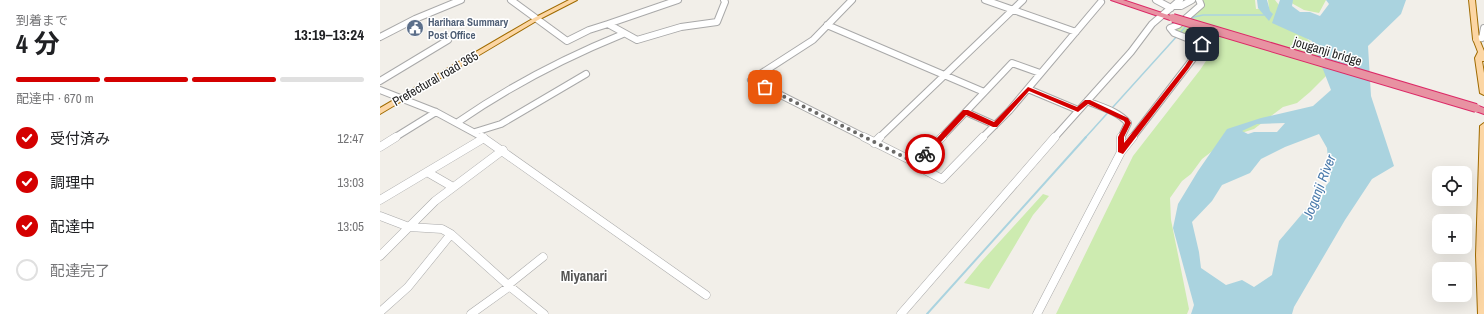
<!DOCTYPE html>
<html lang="ja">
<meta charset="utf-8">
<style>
body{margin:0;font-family:"Archivo Narrow","Noto Sans JP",sans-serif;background:#f2f2f2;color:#202124;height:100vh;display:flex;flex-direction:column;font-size:15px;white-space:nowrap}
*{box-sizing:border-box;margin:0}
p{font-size:13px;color:#757577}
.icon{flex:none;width:22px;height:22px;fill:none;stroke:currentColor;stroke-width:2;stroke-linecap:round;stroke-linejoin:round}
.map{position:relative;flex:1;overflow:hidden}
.drawer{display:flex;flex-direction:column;background:#fff;width:380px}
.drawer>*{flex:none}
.buttons{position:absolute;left:1052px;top:166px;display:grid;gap:8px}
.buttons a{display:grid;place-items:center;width:40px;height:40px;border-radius:8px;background:#fff;box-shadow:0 4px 16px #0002;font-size:20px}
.pin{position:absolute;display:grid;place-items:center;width:34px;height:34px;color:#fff;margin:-17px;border-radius:8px;box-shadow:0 2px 6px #0006}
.courier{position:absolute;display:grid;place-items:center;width:40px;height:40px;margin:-20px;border:3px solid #d40000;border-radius:50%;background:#fff;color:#222;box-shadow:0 1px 5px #0007}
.summary em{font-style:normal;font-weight:700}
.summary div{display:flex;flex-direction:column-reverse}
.summary{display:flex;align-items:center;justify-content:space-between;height:68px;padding:0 16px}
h1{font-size:26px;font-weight:700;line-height:30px}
.bar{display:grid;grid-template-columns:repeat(4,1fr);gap:6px 4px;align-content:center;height:48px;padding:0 16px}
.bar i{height:5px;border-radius:3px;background:#e0e0e0}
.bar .selected{background:#d40000}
.bar p{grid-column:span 4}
ol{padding:0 16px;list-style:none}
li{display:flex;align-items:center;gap:12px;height:44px}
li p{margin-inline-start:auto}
li .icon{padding:4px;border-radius:50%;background:#d40000;color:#fff;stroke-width:4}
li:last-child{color:#757577}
li i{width:22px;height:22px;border:2px solid #e0e0e0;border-radius:50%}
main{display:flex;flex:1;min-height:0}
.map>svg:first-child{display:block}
.grass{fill:#cdebb0}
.water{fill:#aad3df;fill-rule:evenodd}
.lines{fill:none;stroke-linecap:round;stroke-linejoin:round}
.stream-far1{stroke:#aad3df;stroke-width:1.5}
.stream{stroke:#aad3df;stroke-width:2}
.minor-far1-casing{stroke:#a9a9a9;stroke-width:8}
.minor-casing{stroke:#a9a9a9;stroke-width:9}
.major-casing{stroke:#a06b00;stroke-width:2}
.highway-casing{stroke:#dc2a67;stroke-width:2}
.minor-far1{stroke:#fff;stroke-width:6}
.minor{stroke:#fff;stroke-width:8}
.major{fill:#fcd6a4;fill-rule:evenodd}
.highway{fill:#e892a2;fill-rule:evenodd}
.highway-bridge-casing{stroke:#dc2a67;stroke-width:10;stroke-linecap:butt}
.highway-bridge{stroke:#e892a2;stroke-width:8}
.route{fill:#d40000}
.done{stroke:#6b6a68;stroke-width:4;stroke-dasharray:0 7.2}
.labels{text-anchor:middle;stroke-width:3;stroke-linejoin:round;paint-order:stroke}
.far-service-label{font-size:11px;font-weight:bold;fill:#4e5e75;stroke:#fff;text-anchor:start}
.street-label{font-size:13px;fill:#222;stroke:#fff}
.water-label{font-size:14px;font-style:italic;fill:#4a7aab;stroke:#fff}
.neighbourhood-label{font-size:14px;font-weight:bold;fill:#555;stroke:#fff}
</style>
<main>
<section class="drawer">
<div class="summary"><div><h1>4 分</h1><p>到着まで</p></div><em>13:19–13:24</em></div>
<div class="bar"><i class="selected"></i><i class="selected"></i><i class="selected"></i><i></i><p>配達中 · 670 m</p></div>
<ol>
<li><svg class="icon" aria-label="check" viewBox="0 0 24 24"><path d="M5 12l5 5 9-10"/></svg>受付済み<p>12:47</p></li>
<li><svg class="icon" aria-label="check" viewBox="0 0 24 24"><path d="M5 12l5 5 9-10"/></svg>調理中<p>13:03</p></li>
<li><svg class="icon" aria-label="check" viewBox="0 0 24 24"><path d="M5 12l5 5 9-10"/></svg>配達中<p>13:05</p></li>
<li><i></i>配達完了</li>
</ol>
</section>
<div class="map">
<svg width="1104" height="314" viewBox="0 0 1104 314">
<rect width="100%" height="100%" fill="#f2efe9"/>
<path class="grass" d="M821,0H875L876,9L889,8L888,0H895L921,33L938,49L948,74L930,92L917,103L903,107L874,129L852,136L822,159L811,174L802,181L790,198L791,220L809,309L807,314H676L753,156L820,70L826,61L825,55L836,46C821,43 807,37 793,28L800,25Z
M906,0H946L939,13L924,10Z
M663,194L669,196L653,215L609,289L584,283L602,261Z"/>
<path class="water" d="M877,0H887L890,11L893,14L889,21L878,8Z
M900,0H913L912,6L920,12H930L940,16L949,4L946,0H1026L1021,14L988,46L991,96L1014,166L992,179L965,220L914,307L912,314H811L814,305L793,228L798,204L818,171L847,129L881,118L933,106L951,90L932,41L892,23ZM905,123L897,132H874L868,134L862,131L877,124ZM939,134L947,148L950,181L899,241L892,275L874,287L862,280L846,285L821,268L819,252L812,222L832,201L842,185L870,173L881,159L905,147Z"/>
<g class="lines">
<path class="stream-far1" d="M811,20L814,17L823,15H884
M705,138L807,25"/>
<path class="stream" d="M547,314L706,137"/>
<g class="minor-far1-casing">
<path id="minor-far1" d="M131,0L187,41L209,30L228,24
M298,0L228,24L257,40L301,27L337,22L345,2L344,0
M472,0L433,40L371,80L486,138
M605,0L696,32
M776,0L791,8
M794,6H801L812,0
M447,25L604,92
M0,37L35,19L81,0
M1096,39L1102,38L1104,28
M0,81L68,40
M648,89L698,110
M0,90L56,112L104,138
M707,101C721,107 738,111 748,123L741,138
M586,112L615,125
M78,122C130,86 184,58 243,34
M95,132L121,124L206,74
M14,138L56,112
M499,138L643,0
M561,138L632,63L660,73
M602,138L629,111L721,2
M674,138L751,52L772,24L800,0
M752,138L819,51L822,44L794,33L790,28L798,25L821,5L819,0"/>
</g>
<g class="minor-casing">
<path id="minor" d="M102,137L326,295
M484,137L530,160L535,165L562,179L603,137
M494,143L500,137
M0,147L16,137
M741,152L753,137
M535,165L562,137
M47,172L73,187
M0,200L104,138
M0,216L29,227L62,229L71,234L128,285L164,314
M0,256L55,201L123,150
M128,285L163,257
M0,312L28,287L71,234
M91,314L130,286
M521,314L675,137
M657,314L741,152V137"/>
</g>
<g class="major-casing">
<path id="major" d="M189,0H197L158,20L0,114V108L154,18Z
M1089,0H1095L1099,39L1104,51V61H1102L1104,73V95L1100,93L1095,58L1098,52L1093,39Z
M1104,123V314H1098L1096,255L1100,126Z"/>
</g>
<g class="highway-casing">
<path id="highway" d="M731,0H743L797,18L796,20H790Z
M1096,105L1104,108V114L1093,110L1091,108L1093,106Z"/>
</g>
<use href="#minor-far1" class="minor-far1"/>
<use href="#minor" class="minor"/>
<use href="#major" class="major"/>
<use href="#highway" class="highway"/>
<g class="highway-bridge-casing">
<path id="highway-bridge" d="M793,18L1096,108"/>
</g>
<use href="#highway-bridge" class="highway-bridge"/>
</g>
<path class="route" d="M820,43L824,44L809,68L743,154L738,152V137L745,123L744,121L708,104L698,112L649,91L617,127H613L586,115L548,156L542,154L583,110H588L614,122L648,87L697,107L705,100H710L748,118L751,123L744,137V143L805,66Z"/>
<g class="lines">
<path class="done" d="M385,87L530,160L535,165L545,154"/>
</g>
<defs>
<g id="civic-disc" transform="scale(0.9)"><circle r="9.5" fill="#5c6f8a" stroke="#fff"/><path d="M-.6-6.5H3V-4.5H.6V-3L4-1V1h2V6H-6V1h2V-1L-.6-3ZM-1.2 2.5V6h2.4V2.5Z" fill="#fff"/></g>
</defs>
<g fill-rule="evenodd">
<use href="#civic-disc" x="35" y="28"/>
</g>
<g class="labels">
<g class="far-service-label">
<text x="48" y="26">Harihara Summary<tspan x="48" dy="13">Post Office</tspan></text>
</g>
<g class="street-label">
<text transform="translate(948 51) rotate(17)" y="5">jouganji bridge</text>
<text transform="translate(55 78) rotate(-30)" y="5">Prefectural road 365</text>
</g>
<g class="water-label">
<text transform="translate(939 187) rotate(-69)" y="5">Joganji River</text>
</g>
<g class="neighbourhood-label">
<text x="204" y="281">Miyanari</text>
</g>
</g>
</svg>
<div class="buttons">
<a><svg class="icon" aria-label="locate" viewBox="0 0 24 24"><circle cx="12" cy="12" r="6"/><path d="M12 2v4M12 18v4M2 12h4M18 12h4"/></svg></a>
<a>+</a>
<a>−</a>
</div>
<div class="pin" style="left:385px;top:87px;background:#ea580c"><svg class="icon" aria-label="bag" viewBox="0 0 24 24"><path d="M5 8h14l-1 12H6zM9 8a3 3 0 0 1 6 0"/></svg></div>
<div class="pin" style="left:822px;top:44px;background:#1f2937"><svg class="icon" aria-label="home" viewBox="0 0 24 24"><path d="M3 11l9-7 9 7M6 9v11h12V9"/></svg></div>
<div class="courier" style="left:545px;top:154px"><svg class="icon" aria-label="bike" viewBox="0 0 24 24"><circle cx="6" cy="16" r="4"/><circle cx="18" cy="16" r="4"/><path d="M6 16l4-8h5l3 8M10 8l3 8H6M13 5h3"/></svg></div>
</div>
</main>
